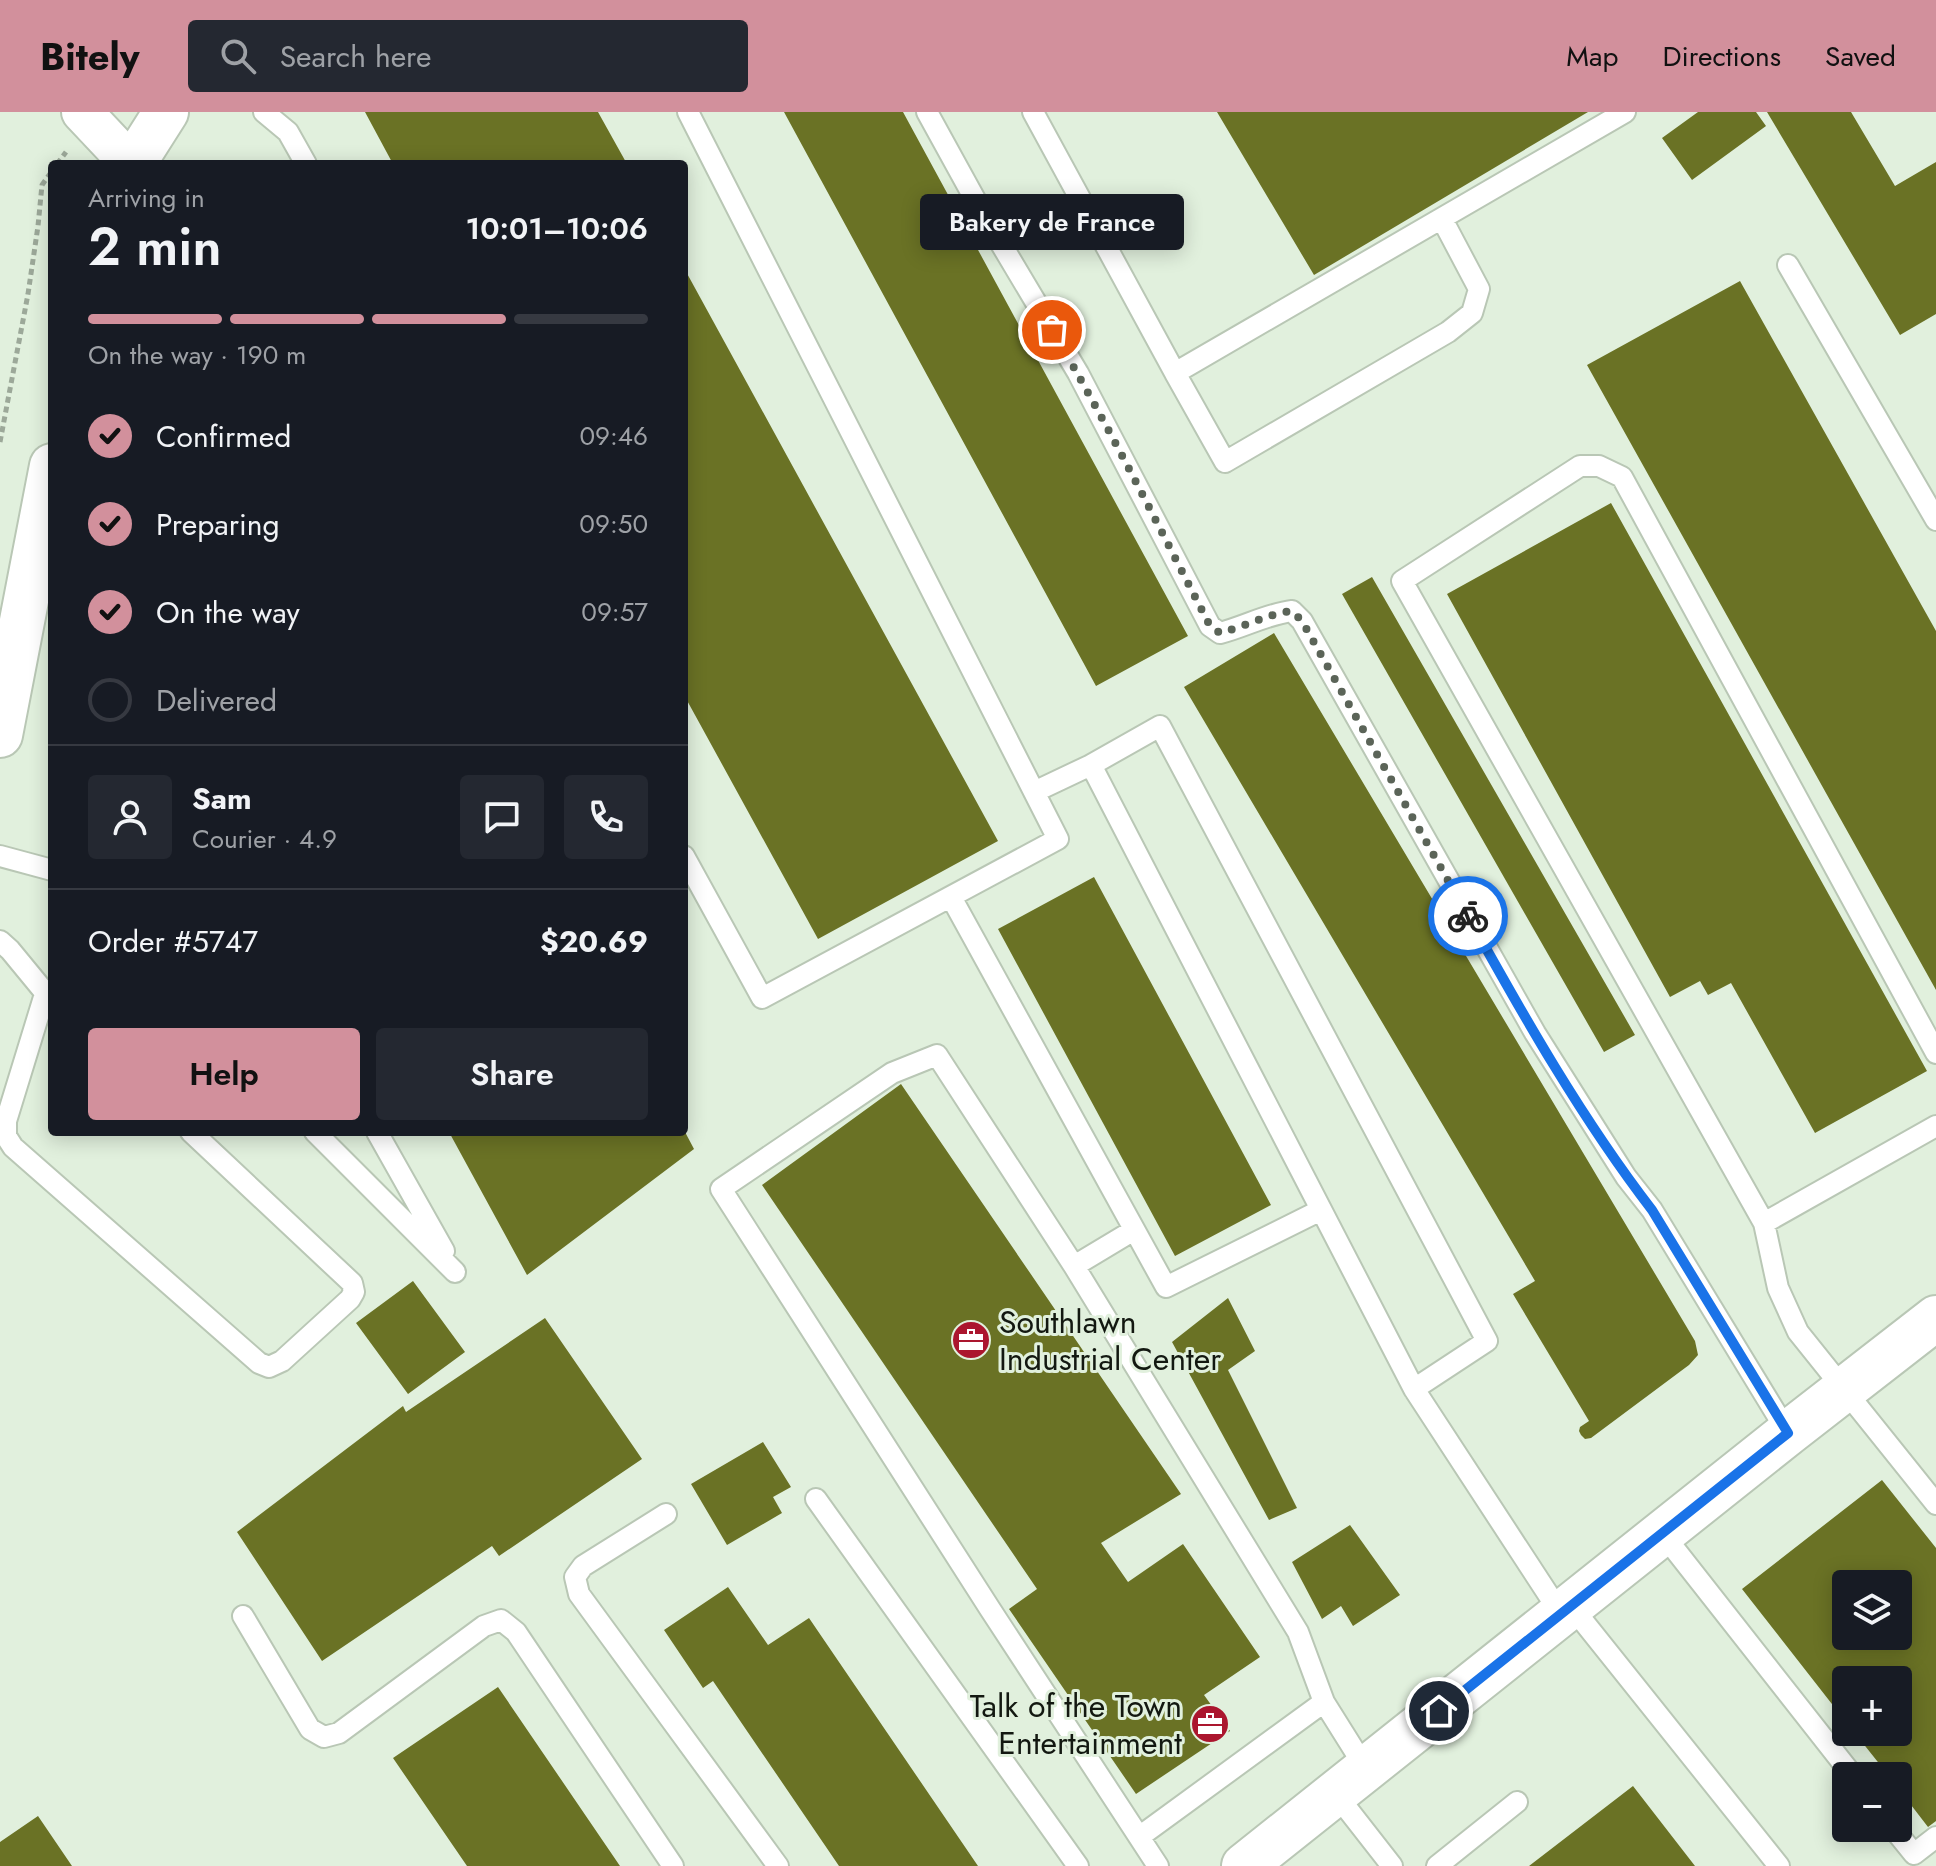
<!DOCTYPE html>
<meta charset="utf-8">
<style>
body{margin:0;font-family:Jost,sans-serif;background:#242831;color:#f1f3f6;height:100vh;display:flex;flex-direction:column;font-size:30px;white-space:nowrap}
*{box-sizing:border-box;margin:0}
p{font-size:26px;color:#9ea1a6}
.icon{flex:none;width:44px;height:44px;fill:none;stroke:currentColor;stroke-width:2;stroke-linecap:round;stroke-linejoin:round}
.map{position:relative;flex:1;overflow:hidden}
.details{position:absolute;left:48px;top:48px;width:640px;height:976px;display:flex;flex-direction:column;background:#171b24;border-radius:8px;box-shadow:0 4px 20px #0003}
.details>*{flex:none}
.buttons{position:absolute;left:1832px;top:1458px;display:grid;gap:16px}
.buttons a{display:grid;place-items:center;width:80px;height:80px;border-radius:8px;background:#171b24;box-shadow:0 4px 20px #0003;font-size:40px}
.pin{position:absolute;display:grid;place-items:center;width:68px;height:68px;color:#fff;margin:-34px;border:4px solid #fff;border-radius:50%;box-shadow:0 2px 8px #0007}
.courier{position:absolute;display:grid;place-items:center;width:80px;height:80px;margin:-40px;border:6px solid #1a73e8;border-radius:50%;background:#fff;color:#222;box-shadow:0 2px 10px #0007}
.bubble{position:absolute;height:56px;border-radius:8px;background:#171b24;box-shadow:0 4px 20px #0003;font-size:26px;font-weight:600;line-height:56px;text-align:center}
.headline em{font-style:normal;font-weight:600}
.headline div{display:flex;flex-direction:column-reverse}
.headline{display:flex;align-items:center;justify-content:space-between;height:136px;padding:0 40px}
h1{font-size:52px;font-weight:600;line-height:60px}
.bar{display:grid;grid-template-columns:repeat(4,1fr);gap:12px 8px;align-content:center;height:96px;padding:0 40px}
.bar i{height:10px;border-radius:6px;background:#363941}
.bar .active{background:#d2909c}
.bar p{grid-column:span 4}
.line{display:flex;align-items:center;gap:20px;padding:0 40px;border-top:2px solid #363941}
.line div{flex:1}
.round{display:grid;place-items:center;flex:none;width:84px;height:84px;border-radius:8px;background:#242831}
ol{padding:0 40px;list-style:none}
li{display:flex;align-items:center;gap:24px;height:88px}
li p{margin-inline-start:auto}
li .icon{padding:8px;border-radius:50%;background:#d2909c;color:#111;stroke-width:4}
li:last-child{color:#9ea1a6}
li i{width:44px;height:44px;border:4px solid #363941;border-radius:50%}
.action{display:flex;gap:16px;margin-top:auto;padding:16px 40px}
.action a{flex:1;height:92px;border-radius:8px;background:#d2909c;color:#111;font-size:32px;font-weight:600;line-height:92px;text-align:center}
.action a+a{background:#242831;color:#f1f3f6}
header{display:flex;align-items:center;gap:48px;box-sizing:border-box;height:112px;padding:0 40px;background:#d2909c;color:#111}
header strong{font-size:38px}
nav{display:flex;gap:44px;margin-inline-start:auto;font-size:28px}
.search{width:560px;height:72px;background:#242831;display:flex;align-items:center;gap:20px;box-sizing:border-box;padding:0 28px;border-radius:8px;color:#9ea1a6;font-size:30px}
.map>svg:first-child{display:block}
.building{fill:#6a7225;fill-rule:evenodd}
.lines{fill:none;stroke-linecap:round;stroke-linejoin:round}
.lane-casing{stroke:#b9c7b5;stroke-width:24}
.street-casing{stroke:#b9c7b5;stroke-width:44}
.secondary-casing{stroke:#b9c7b5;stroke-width:48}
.path{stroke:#9ca899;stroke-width:5;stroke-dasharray:6 4;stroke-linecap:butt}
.lane{stroke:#fff;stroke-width:20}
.street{stroke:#fff;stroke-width:40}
.secondary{stroke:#fff;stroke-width:44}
.done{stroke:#5b6458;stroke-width:8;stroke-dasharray:0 14.4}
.route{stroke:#1a73e8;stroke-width:10}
.labels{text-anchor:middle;stroke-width:6;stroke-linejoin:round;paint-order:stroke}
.poi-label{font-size:32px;fill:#131811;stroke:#e1f0dd;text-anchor:start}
</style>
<header>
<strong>Bitely</strong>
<div class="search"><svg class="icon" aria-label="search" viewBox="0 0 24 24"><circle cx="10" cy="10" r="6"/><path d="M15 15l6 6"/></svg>Search here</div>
<nav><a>Map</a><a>Directions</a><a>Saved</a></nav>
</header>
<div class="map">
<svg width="1936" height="1754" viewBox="0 0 1936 1754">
<rect width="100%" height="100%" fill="#e1f0dd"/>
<path class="building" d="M365,0H598L627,52H393Z
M784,0H903L1188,524L1096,574Z
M1217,0H1588L1314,163Z
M1698,0H1756L1766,14L1692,68L1662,26Z
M1767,0H1851L1895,74L1936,50V202L1900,223Z
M684,156L998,729L818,827L684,583Z
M1740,169L1936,519V878L1587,253Z
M1611,391L1927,959L1815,1021L1731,871L1708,883L1700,869L1670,885L1447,482Z
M1372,465L1635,923L1604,940L1342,482Z
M1274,521L1695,1229L1698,1243L1689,1253L1591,1326L1585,1327L1581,1323L1579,1319L1580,1315L1589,1309L1513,1182L1535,1169L1184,575Z
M1094,765L1271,1093L1175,1144L998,817Z
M901,972L1181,1382L1101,1431L1128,1470L1183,1432L1260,1545L1204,1583L1230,1619L1136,1682L1009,1497L1037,1477L762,1073Z
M449,1020H685L694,1037L527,1163Z
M413,1169L465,1240L408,1282L356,1211Z
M1228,1186L1255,1239L1228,1258L1297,1396L1269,1408L1172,1230Z
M545,1206L642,1347L499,1444L492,1434L322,1549L237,1420L403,1294L406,1300Z
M763,1330L791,1375L773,1385L782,1401L727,1433L691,1372Z
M1882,1368L1936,1436V1709L1928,1715L1898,1676V1664H1889L1854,1620H1898V1568H1846V1610L1742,1477ZM1846,1472H1898V1524H1846Z
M1350,1413L1400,1483L1353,1514L1341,1494L1322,1507L1292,1450Z
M728,1475L768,1533L809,1506L978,1754H839L713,1569L703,1576L664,1518Z
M498,1575L620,1754H467L393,1646Z
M1633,1674L1695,1754H1529Z
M38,1704L72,1754H0V1730Z"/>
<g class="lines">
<g class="lane-casing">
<path id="lane" d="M264,0L288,20L306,52
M927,0L982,100L1078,261L1210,514L1220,521C1244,515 1267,502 1292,499L1302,509L1535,921L1626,1065L1652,1098L1788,1321
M1033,0L1175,261L1625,0
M1788,153L1936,408
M1175,261L1225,350L1448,220L1472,201L1479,177L1442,107
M1091,653L1414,1277
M1034,680L1091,653L1160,614L1487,1229L1414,1277L1561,1502
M0,744L52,758
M684,744L762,886L1058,727L688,0
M951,785L1166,1175L1321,1098
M0,829L10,838L52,889
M45,882L6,1009V1024L13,1035L259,1251L269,1255L282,1249L350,1187L354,1180L352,1171L191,1020
M1936,941L1622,365L1599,354H1580L1402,469L1764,1111L1778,1176L1798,1220L1936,1392
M315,1020L455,1160
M377,1020L444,1139
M1764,1111L1936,1014
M1134,1118L1074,1154L937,943L892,961L721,1077L990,1497L1158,1754
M1074,1154L1298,1520L1324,1590L1366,1657
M816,1387L1078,1754
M666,1402L583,1454L575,1465L579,1482L778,1754
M1662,1421L1853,1664
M1571,1494L1779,1754
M243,1504L310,1617L324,1625L339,1621L484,1514L501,1508L516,1520L673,1754
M1335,1681L1392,1754
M1893,1716L1914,1742L1936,1725
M1139,1725L1324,1590
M1437,1754L1517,1690"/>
</g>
<g class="street-casing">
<path id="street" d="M82,0L131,52"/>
</g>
<g class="secondary-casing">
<path id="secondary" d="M133,52L166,0
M0,623L52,354
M1244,1754L1788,1321L1936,1206"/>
</g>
<path class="path" d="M57,52L66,40
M0,330L28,182L38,114L42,73L52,59"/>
<use href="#lane" class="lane"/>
<use href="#street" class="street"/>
<use href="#secondary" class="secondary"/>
</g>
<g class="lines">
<path class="done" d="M1052,218C1109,314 1159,415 1210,514L1220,521C1244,515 1267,502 1292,499L1302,509L1468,804"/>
<path class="route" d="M1439,1599L1788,1321L1652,1098C1582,1007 1524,905 1468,804"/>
</g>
<defs>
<g id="office-disc" transform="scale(2)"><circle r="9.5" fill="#ab162e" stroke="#e1f0dd"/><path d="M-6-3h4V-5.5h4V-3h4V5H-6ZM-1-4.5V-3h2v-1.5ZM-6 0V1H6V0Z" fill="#fff"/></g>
</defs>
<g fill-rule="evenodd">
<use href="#office-disc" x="971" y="1228"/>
<use href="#office-disc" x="1210" y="1612"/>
</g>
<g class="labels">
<g class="poi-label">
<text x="999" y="1221">Southlawn<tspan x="999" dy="37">Industrial Center</tspan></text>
<text x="1182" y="1605" text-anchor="end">Talk of the Town<tspan x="1182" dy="37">Entertainment</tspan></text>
</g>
</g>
</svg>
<div class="buttons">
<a><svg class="icon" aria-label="layers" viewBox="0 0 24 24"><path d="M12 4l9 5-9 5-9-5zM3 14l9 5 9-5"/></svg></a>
<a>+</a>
<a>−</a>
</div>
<div class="pin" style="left:1052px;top:218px;background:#ea580c"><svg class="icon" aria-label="bag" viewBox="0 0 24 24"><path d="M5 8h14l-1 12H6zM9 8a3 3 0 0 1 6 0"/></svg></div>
<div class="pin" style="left:1439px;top:1599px;background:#1f2937"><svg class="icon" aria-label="home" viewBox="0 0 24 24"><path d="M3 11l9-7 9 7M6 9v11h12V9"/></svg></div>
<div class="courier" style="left:1468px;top:804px"><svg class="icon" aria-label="bike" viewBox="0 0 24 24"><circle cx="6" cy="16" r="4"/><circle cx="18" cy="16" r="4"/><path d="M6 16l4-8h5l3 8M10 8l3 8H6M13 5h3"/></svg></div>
<div class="bubble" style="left:920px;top:82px;width:264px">Bakery de France</div>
<section class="details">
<div class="headline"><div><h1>2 min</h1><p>Arriving in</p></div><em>10:01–10:06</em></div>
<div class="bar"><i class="active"></i><i class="active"></i><i class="active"></i><i></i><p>On the way · 190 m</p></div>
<ol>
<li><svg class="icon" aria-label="check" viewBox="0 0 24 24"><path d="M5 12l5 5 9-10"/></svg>Confirmed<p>09:46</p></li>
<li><svg class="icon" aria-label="check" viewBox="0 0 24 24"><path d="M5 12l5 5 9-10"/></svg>Preparing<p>09:50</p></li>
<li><svg class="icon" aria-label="check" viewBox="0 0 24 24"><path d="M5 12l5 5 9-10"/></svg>On the way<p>09:57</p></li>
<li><i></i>Delivered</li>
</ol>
<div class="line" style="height:144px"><a class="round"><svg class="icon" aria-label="person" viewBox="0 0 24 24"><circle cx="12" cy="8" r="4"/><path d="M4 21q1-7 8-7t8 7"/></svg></a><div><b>Sam</b><p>Courier · 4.9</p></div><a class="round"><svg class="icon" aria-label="chat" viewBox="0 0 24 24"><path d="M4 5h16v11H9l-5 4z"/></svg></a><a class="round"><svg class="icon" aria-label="phone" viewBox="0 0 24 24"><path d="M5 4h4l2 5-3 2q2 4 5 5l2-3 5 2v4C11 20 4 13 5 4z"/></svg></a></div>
<div class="line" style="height:104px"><div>Order #5747</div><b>$20.69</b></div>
<div class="action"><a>Help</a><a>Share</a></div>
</section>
</div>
